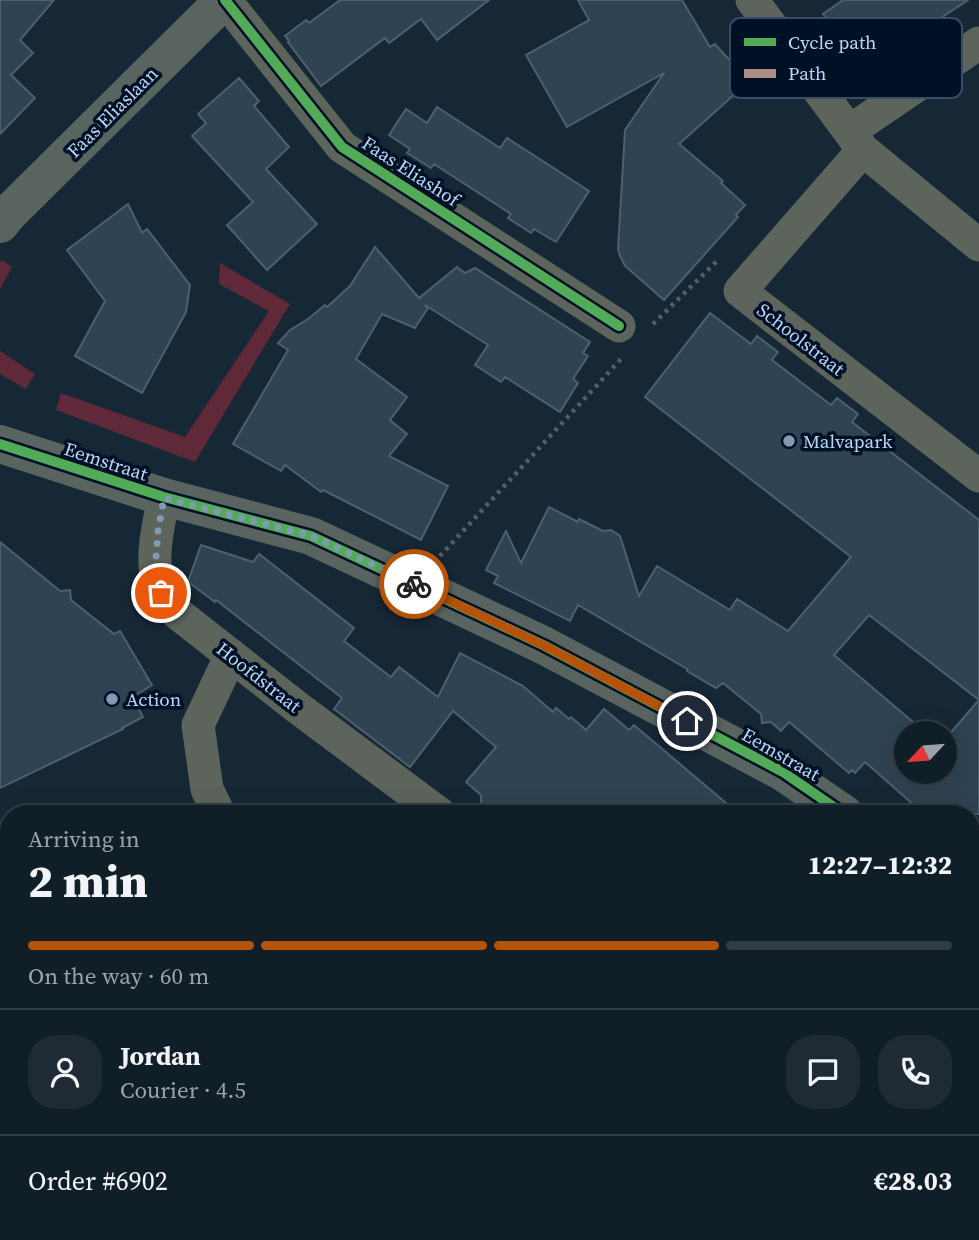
<!DOCTYPE html>
<meta charset="utf-8">
<style>
body{margin:0;font-family:"Source Serif 4",serif;background:#1e2b34;color:#f1f3f6;height:100vh;display:flex;flex-direction:column;font-size:26px;white-space:nowrap}
*{box-sizing:border-box;margin:0}
p{font-size:23px;color:#9ca2a8}
.icon{flex:none;width:38px;height:38px;fill:none;stroke:currentColor;stroke-width:2;stroke-linecap:round;stroke-linejoin:round}
.map{position:relative;flex:1;overflow:hidden}
.panel{position:absolute;left:0px;top:805px;width:980px;height:436px;display:flex;flex-direction:column;background:#101e28;border-radius:28px 28px 0 0;box-shadow:0 7px 28px #0002,0 0 0 2px #303c45}
.panel>*{flex:none}
.needle{width:46px;rotate:244deg}
.tools{position:absolute;left:894px;top:721px;display:grid;gap:14px}
.tools a{display:grid;place-items:center;width:63px;height:63px;border-radius:50%;background:#101e28;box-shadow:0 7px 28px #0002,0 0 0 2px #303c45;font-size:35px}
.pin{position:absolute;display:grid;place-items:center;width:60px;height:60px;color:#fff;margin:-30px;border:4px solid #fff;border-radius:50%;box-shadow:0 2px 7px #0007}
.courier{position:absolute;display:grid;place-items:center;width:70px;height:70px;margin:-35px;border:5px solid #b45309;border-radius:50%;background:#fff;color:#222;box-shadow:0 2px 9px #0007}
.overview em{font-style:normal;font-weight:800}
.overview div{display:flex;flex-direction:column-reverse}
.overview{display:flex;align-items:center;justify-content:space-between;height:119px;padding:0 28px}
h1{font-size:46px;font-weight:800;line-height:52px}
.bar{display:grid;grid-template-columns:repeat(4,1fr);gap:10px 7px;align-content:center;height:84px;padding:0 28px}
.bar i{height:9px;border-radius:5px;background:#303c45}
.bar .active{background:#b45309}
.bar p{grid-column:span 4}
.line{display:flex;align-items:center;gap:18px;padding:0 28px;border-top:2px solid #303c45}
.line div{flex:1}
.round{display:grid;place-items:center;flex:none;width:74px;height:74px;border-radius:28px;background:#1e2b34}
.map>svg:first-child{display:block}
.built{fill:#0b2d49}
.green{fill:#602939}
.building{fill:#304352;stroke:#4c6071;stroke-width:2;fill-rule:evenodd}
.lines{fill:none;stroke-linecap:round;stroke-linejoin:round}
.path{stroke:#576060;stroke-width:4.5;stroke-dasharray:3.5 5;stroke-linecap:butt}
.minor{stroke:#5d645c;stroke-width:33}
.major{stroke:#596460;stroke-width:38}
.quiet{stroke:#ac8f84;stroke-width:9;stroke-dasharray:18 9;stroke-linecap:butt}
.cycleway-casing{stroke:#001125;stroke-width:15}
.cycleway{stroke:#51ab58;stroke-width:10}
.done{stroke:#809ab2;stroke-width:7;stroke-dasharray:0 12.6}
.route{stroke:#b45309;stroke-width:9}
.poi-dot{fill:#809ab2;stroke:#001125;stroke-width:2.5}
.labels{text-anchor:middle;stroke-width:7;stroke-linejoin:round;paint-order:stroke}
.street-label{font-size:19px;fill:#b9d7f5;stroke:#001125}
.poi-label{font-size:19px;fill:#b9d7f5;stroke:#001125;text-anchor:start}
.key{fill:#001125;stroke:#384c63;stroke-width:2}
.key-label{font-size:19px;fill:#b9d7f5}
</style>
<div class="map">
<svg width="979" height="1240" viewBox="0 0 979 1240">
<rect width="100%" height="100%" fill="#162836"/>
<path class="built" d="M9,1004V1232H127L110,1240H0V1008Z"/>
<path class="green" d="M2,260L12,267L0,289V262Z
M220,263L290,304L195,462L56,410L61,393L185,437L269,311L219,284Z
M0,351L35,374L26,389L0,374Z"/>
<path class="building" d="M0,0H54L20,40L33,53L11,75L35,98L0,134Z
M340,0H489L437,40L421,19L389,43L385,38L321,86L288,42L289,41L285,36L306,20L309,23Z
M578,0H682L710,47L715,44L743,75L739,79L745,85L679,144L723,181L721,183L745,205L736,215L738,217L664,300L625,266L620,256L618,249L625,130L664,73L567,127L526,55L589,20Z
M843,0H968L861,71L823,14Z
M239,78L259,101L254,106L289,147L266,169L317,224L267,270L227,225L253,202L192,136L206,123L198,114Z
M437,107L500,148L507,138L589,191L556,242L534,229L531,233L508,218L511,214L434,164L431,168L407,153L410,149L389,135L406,109L427,123Z
M128,204L142,233L147,229L190,285L186,312L142,393L75,356L105,301L67,250Z
M375,247L419,298L457,267L465,273L475,268L590,342L583,353L588,356L573,379L578,383L560,412L505,377L501,382L475,365L488,345L425,305L428,308L415,328L382,314L356,359L407,397L390,420L407,434L389,456L448,486L421,540L323,490L321,492L285,465L281,471L233,444L288,350L278,343L290,330L308,319L325,305L327,307L350,286Z
M710,313L751,344L757,336L778,352L772,360L831,405L837,398L858,414L852,422L979,520V814H924L865,762L855,773L852,770L849,773L789,722L781,731L771,722L762,723L761,714L723,683L716,688L687,671V669L578,605L570,621L494,583L498,576L486,570L506,531L521,563L549,507L578,522L579,519L603,531L611,530L620,536L639,596L657,566L730,610L737,599L788,631L851,557L645,397ZM869,615L979,700L945,739V772H906V733H926L834,655Z
M0,542L60,591L70,590L71,600L114,634L120,631L152,685L133,697L143,717L122,728L123,729L0,788Z
M201,545L253,562L259,554L354,628L344,641L391,677L399,667L438,697L460,653L523,686L553,712L556,708L569,719L571,717L586,730L604,709L629,730L634,725L739,814H502L492,804L481,805V795L466,782L496,747L453,711L410,767L334,709L342,698L216,600L215,602L188,582Z"/>
<g class="lines">
<path class="path" d="M653,324L719,259
M440,556L621,359"/>
<path class="minor" d="M225,0L342,147L619,326
M752,0L863,150L979,245
M850,131L979,43
M863,150L740,291L979,476
M164,497C158,527 149,562 160,590C164,599 171,606 177,613L298,708L440,814
M219,814L207,789L198,725L231,655
M409,1232L413,1240
M850,1232L857,1240"/>
<path class="major" d="M0,224L7,215L224,0
M0,444L164,497L311,536L543,645L783,772L844,814
M971,905L979,911"/>
<path class="quiet" d="M794,1240L805,1232"/>
<g class="cycleway-casing">
<path id="cycleway" d="M225,0L342,147L619,326
M0,444L164,497L311,536L543,645L783,772L844,814"/>
</g>
<use href="#cycleway" class="cycleway"/>
</g>
<g class="lines">
<path class="done" d="M161,593L155,571L158,531L164,498L312,536L414,584"/>
<path class="route" d="M414,584L543,645L687,721"/>
</g>
<g class="poi-dot">
<circle cx="789" cy="441" r="7"/>
<circle cx="112" cy="699" r="7"/>
</g>
<g class="labels">
<g class="street-label">
<text transform="translate(112 112) rotate(-45)" y="7">Faas Eliaslaan</text>
<text transform="translate(411 171) rotate(33)" y="7">Faas Eliashof</text>
<text transform="translate(801 339) rotate(38)" y="7">Schoolstraat</text>
<text transform="translate(106 461) rotate(18)" y="7">Eemstraat</text>
<text transform="translate(259 677) rotate(38)" y="7">Hoofdstraat</text>
<text transform="translate(781 754) rotate(30)" y="7">Eemstraat</text>
</g>
<g class="poi-label">
<text x="803" y="448">Malvapark</text>
<text x="126" y="706">Action</text>
</g>
</g>
<rect x="730" y="18" width="232" height="80" rx="10" class="key"/>
<rect x="744" y="38" width="32" height="8" fill="#51ab58"/>
<rect x="744" y="69" width="32" height="9" fill="#ac8f84"/>
<g class="key-label">
<text x="788" y="49">Cycle path</text>
<text x="788" y="80">Path</text>
</g>
</svg>
<div class="tools">
<a><svg class="needle" viewBox="-14 -14 28 28"><path d="M0-13l5 13h-10z" fill="#e53935"/><path d="M0 13l5-13h-10z" fill="#9ca2a8"/></svg></a>
</div>
<div class="pin" style="left:161px;top:593px;background:#ea580c"><svg class="icon" aria-label="bag" viewBox="0 0 24 24"><path d="M5 8h14l-1 12H6zM9 8a3 3 0 0 1 6 0"/></svg></div>
<div class="pin" style="left:687px;top:721px;background:#1f2937"><svg class="icon" aria-label="home" viewBox="0 0 24 24"><path d="M3 11l9-7 9 7M6 9v11h12V9"/></svg></div>
<div class="courier" style="left:414px;top:584px"><svg class="icon" aria-label="bike" viewBox="0 0 24 24"><circle cx="6" cy="16" r="4"/><circle cx="18" cy="16" r="4"/><path d="M6 16l4-8h5l3 8M10 8l3 8H6M13 5h3"/></svg></div>
<section class="panel">
<div class="overview"><div><h1>2 min</h1><p>Arriving in</p></div><em>12:27–12:32</em></div>
<div class="bar"><i class="active"></i><i class="active"></i><i class="active"></i><i></i><p>On the way · 60 m</p></div>
<div class="line" style="height:126px"><a class="round"><svg class="icon" aria-label="person" viewBox="0 0 24 24"><circle cx="12" cy="8" r="4"/><path d="M4 21q1-7 8-7t8 7"/></svg></a><div><b>Jordan</b><p>Courier · 4.5</p></div><a class="round"><svg class="icon" aria-label="chat" viewBox="0 0 24 24"><path d="M4 5h16v11H9l-5 4z"/></svg></a><a class="round"><svg class="icon" aria-label="phone" viewBox="0 0 24 24"><path d="M5 4h4l2 5-3 2q2 4 5 5l2-3 5 2v4C11 20 4 13 5 4z"/></svg></a></div>
<div class="line" style="height:91px"><div>Order #6902</div><b>€28.03</b></div>
</section>
</div>
